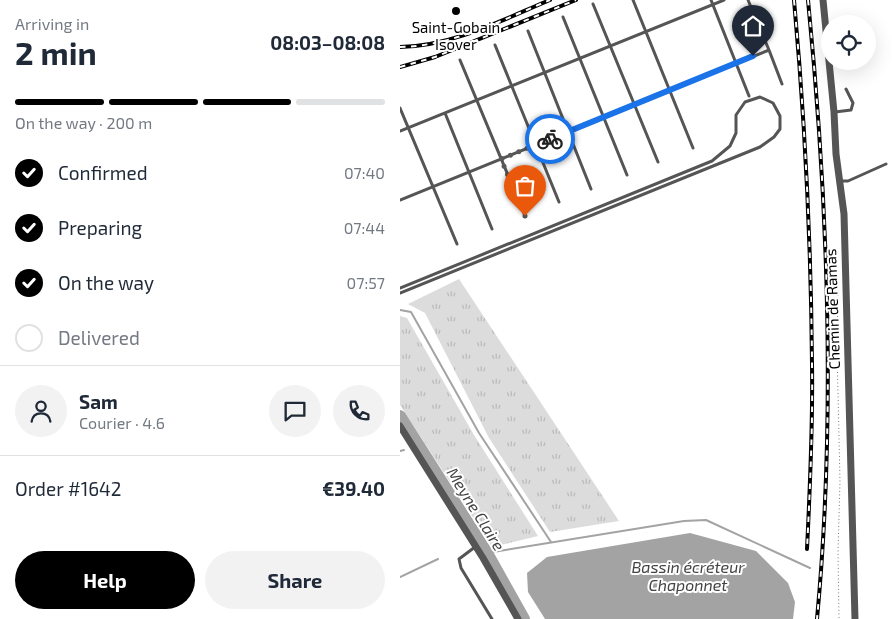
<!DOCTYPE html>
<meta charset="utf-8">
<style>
body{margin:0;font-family:"Exo 2",sans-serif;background:#f2f2f3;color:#1f2937;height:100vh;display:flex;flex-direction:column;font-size:19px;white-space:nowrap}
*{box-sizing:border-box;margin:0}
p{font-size:16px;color:#747a83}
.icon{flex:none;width:28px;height:28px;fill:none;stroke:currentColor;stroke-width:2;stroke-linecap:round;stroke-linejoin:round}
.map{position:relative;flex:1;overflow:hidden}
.panel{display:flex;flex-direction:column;background:#fff;width:400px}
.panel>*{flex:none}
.buttons{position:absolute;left:421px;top:15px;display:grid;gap:10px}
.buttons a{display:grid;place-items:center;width:55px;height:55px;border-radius:50%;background:#fff;box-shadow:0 5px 20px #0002;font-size:25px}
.pin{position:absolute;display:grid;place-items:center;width:42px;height:42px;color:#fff;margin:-51px -21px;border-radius:50% 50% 50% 0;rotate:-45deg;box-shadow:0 0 5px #0007}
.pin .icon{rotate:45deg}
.courier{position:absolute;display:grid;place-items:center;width:50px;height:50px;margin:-25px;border:4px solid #1a73e8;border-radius:50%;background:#fff;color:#222;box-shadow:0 1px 6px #0007}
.headline em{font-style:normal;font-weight:700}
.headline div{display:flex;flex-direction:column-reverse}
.headline{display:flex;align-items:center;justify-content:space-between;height:85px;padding:0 15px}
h1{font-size:32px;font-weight:700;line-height:38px}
.bar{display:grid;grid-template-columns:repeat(4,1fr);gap:8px 5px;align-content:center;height:60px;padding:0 15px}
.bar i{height:6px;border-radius:4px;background:#e0e1e3}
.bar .selected{background:#000}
.bar p{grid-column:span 4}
.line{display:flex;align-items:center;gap:12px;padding:0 15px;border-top:1px solid #e0e1e3}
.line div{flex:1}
.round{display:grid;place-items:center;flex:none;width:52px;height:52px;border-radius:26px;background:#f2f2f3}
ol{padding:0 15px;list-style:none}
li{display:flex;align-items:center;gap:15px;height:55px}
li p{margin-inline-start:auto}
li .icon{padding:5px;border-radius:50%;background:#000;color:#fff;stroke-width:4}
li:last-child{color:#747a83}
li i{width:28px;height:28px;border:2px solid #e0e1e3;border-radius:50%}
.cta{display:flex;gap:10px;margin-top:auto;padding:10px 15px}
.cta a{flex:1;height:58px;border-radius:30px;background:#000;color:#fff;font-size:20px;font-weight:700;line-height:58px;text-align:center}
.cta a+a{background:#f2f2f3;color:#1f2937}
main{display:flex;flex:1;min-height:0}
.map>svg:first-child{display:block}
.grass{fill:url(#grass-tufts)}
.water{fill:#a3a3a3}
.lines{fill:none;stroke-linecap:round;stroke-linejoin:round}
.stream{stroke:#a3a3a3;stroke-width:2}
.river{stroke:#a3a3a3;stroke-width:12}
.path{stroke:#777;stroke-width:1;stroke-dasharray:1 2.5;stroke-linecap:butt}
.lane{stroke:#555;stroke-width:3}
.street{stroke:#555;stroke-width:7}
.rail-casing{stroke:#000;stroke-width:4}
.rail{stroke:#fff;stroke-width:2;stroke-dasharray:5.5;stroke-linecap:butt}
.done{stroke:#595959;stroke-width:5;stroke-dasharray:0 9}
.route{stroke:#1a73e8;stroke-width:6}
.poi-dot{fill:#000;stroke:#fff;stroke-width:2}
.labels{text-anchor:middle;stroke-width:4;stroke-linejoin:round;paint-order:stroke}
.poi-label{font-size:15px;fill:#000;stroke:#fff}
.street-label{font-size:15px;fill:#000;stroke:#fff}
.water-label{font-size:16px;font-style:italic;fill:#444;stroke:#fff}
</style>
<main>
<section class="panel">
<div class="headline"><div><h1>2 min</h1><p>Arriving in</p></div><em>08:03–08:08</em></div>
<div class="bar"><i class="selected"></i><i class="selected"></i><i class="selected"></i><i></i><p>On the way · 200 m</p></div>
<ol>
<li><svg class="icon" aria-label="check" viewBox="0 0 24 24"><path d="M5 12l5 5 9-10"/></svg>Confirmed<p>07:40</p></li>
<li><svg class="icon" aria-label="check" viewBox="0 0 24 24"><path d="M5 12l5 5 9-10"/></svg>Preparing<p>07:44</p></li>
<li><svg class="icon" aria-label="check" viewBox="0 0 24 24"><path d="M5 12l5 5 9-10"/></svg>On the way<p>07:57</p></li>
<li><i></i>Delivered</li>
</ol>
<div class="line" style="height:90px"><a class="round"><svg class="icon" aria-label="person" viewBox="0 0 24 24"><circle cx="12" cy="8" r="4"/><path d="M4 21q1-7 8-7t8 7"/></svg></a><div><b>Sam</b><p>Courier · 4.6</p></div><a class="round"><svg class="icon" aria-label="chat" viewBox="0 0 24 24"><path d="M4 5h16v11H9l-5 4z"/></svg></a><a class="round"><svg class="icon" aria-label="phone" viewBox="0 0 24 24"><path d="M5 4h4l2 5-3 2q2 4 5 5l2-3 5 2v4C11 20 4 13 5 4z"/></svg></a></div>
<div class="line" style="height:65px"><div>Order #1642</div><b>€39.40</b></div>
<div class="cta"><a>Help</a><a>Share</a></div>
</section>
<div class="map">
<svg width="492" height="619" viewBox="0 0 492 619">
<defs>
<pattern id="grass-tufts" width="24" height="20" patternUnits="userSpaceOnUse" patternTransform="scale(1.25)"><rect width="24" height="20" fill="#dcdcdc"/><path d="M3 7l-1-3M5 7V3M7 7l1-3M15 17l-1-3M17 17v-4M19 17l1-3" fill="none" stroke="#bbb"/></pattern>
</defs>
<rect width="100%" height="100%" fill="#fff"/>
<path class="grass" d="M59,279L219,521L150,532L89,438L25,313L8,304Z
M0,316L7,318L74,435L138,536L92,547L0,405Z"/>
<path class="water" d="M290,533L356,551L388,583L395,602L393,619H145L128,592L127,573L147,557Z"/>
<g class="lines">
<path class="stream" d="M0,310L11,312L79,433L151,542
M0,451L4,450
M87,553L284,521L306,520L410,568
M0,577L38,559"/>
<path class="river" d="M0,416L87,553L124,619"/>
<path class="path" d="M438,281L437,348L440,482L438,552L439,619"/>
<path class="lane" d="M233,0L293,148
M311,0L349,96
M193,4L258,162
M163,17L227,175
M128,31L191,189
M95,45L159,202
M369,50L382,84
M60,60L125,216
M0,108L57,244
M435,112L451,110L453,103L446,89
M45,113L92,229
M0,131L324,0
M440,181H448L486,164
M0,200L369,50L348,0
M0,288L312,161L330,146L336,133V115L345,102L360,97L373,103L380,116V129L374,137L360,147L0,293
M75,547L59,559L61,568L92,619"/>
<path class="street" d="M423,0L434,112L436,154L444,214L455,619
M0,426L83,558L118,619"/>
<g class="rail-casing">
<path id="rail" d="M394,0C405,121 411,242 412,364C413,426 410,488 407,549
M408,0C428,202 436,416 417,619
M0,47C53,46 102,20 150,0
M0,67L35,57L176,0"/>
</g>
<use href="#rail" class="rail"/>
</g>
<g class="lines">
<path class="done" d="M125,216L101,159L150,139"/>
<path class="route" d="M150,139L353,56"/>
</g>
<circle class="poi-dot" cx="56" cy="11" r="5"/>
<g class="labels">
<g class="poi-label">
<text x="56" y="33">Saint-Gobain<tspan x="56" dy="17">Isover</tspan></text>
</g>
<g class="street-label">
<text transform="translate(433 309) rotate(-92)" y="5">Chemin de Ramas</text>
</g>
<g class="water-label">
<text transform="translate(76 509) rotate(58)" y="6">Meyne Claire</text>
<text x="288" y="573">Bassin écréteur<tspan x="288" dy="18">Chaponnet</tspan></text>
</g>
</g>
</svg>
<div class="buttons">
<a><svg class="icon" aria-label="locate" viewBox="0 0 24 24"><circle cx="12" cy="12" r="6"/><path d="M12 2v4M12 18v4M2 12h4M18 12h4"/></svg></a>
</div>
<div class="pin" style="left:125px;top:216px;background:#ea580c"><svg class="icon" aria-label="bag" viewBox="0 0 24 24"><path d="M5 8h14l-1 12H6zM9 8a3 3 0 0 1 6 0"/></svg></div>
<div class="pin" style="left:353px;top:56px;background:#1f2937"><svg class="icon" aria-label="home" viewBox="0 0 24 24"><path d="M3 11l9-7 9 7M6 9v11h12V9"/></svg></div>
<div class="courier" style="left:150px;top:139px"><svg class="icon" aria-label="bike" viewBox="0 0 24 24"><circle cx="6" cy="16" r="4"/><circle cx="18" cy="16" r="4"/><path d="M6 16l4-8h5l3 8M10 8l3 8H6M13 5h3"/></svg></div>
</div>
</main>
